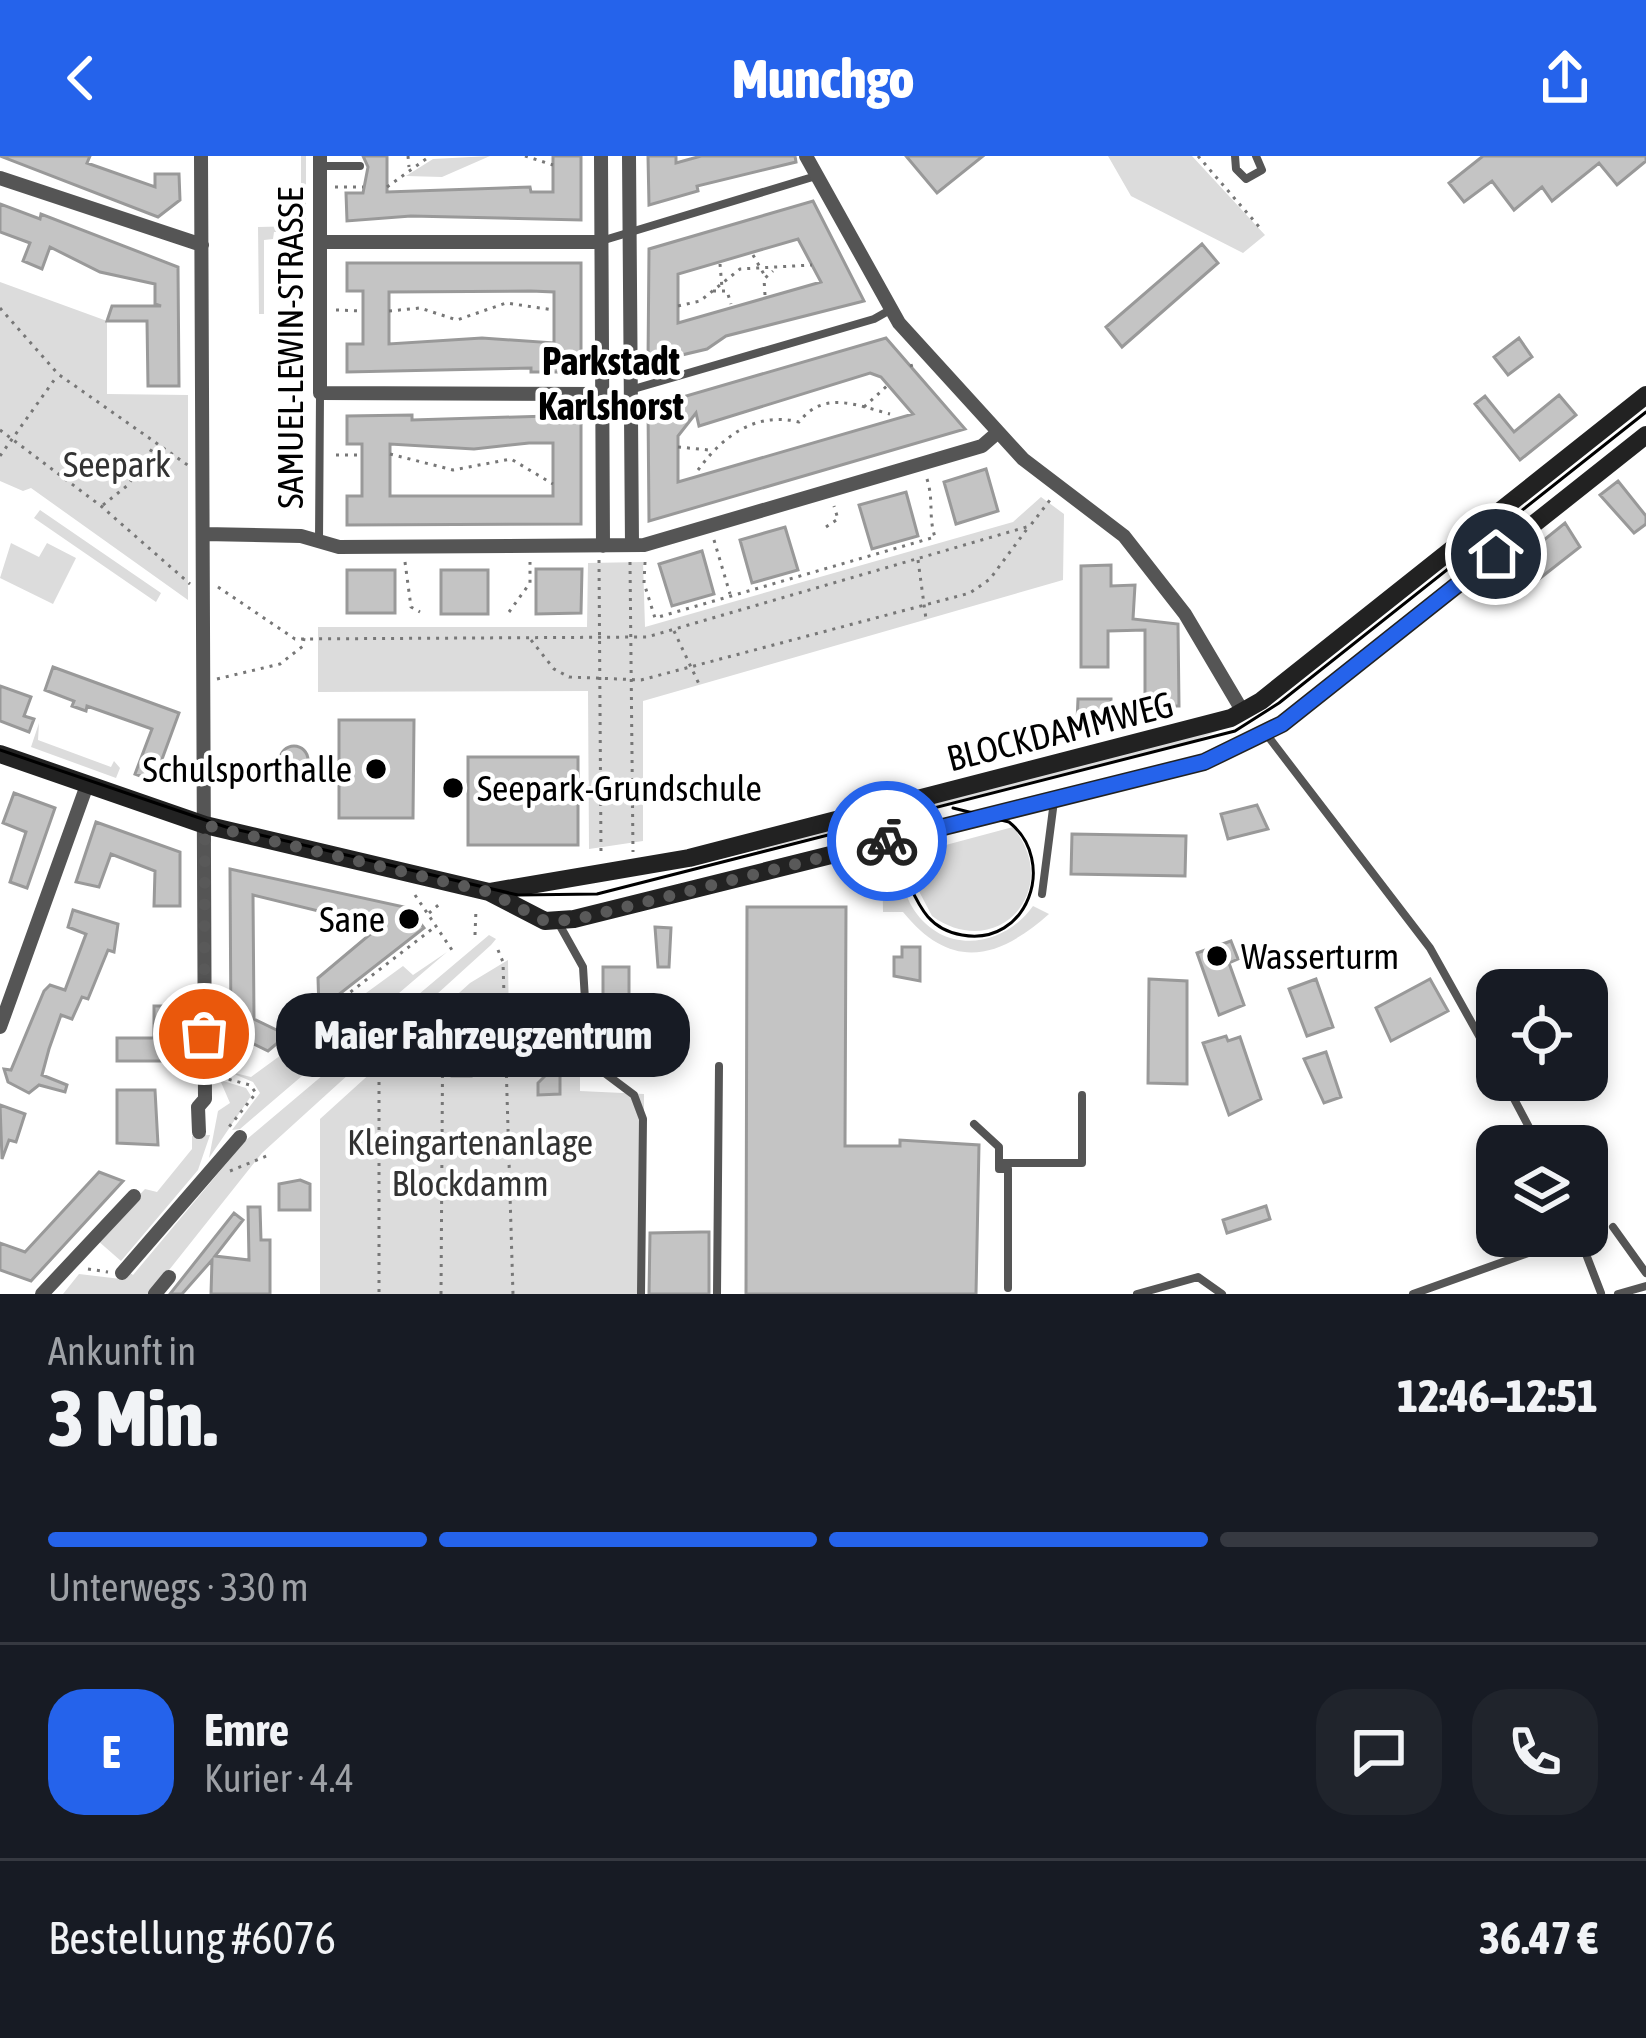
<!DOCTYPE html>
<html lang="de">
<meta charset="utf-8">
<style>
body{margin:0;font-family:"Asap Condensed",sans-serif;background:#20242c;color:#f1f3f6;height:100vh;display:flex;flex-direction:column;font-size:45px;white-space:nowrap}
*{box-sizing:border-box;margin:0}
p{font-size:39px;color:#9ea1a6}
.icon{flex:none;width:66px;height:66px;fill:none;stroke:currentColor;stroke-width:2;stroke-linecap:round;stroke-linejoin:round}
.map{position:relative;height:1138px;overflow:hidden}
.drawer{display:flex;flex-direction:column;background:#171b24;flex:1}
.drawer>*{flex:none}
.fabs{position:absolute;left:1476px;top:813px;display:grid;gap:24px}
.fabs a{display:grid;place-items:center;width:132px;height:132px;border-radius:24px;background:#171b24;box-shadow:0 6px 18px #0003;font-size:60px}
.pin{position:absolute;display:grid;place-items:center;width:102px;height:102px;color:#fff;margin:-51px;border:6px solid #fff;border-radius:50%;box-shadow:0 3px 12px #0007}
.courier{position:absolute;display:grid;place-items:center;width:120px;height:120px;margin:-60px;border:9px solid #2563eb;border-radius:50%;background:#fff;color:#222;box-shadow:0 3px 15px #0007}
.bubble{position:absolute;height:84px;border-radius:36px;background:#171b24;box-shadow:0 6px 18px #0003;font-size:39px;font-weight:800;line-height:84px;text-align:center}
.head em{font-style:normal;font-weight:800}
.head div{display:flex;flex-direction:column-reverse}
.head{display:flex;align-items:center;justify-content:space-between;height:204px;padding:0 48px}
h1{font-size:78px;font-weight:800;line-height:90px}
.bar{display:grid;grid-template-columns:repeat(4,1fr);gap:18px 12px;align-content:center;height:144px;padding:0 48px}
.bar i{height:15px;border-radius:9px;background:#363941}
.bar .active{background:#2563eb}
.bar p{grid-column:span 4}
.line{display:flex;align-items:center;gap:30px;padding:0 48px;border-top:3px solid #363941}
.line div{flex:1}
.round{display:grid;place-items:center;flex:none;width:126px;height:126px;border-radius:36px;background:#20242c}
header{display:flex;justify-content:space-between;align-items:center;height:156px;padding:0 48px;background:#2563eb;color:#fff;font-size:54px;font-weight:800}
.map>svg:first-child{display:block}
.green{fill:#dcdcdc}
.building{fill:#c4c4c4;stroke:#999;stroke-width:3;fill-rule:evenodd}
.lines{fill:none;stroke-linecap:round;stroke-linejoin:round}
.path{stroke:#777;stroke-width:3;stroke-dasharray:3 6;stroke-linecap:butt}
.lane{stroke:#555;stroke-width:8}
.street{stroke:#555;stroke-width:14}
.secondary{stroke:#222;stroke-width:18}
.tram{stroke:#000;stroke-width:3}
.done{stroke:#595959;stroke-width:12;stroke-dasharray:0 21.6}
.route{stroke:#2563eb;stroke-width:15}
.poi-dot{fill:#000;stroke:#fff;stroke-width:4.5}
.labels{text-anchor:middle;stroke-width:9;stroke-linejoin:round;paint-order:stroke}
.street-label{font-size:36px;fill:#000;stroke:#fff}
.park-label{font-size:36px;fill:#333;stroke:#fff}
.poi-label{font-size:36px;fill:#000;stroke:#fff;text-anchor:end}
.neighbourhood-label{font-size:39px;font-weight:bold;fill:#000;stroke:#fff}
</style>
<header><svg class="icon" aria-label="back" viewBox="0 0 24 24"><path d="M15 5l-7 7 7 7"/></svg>Munchgo<svg class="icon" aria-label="share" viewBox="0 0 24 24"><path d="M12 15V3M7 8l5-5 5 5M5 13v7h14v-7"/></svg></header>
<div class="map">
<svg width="1646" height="1138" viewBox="0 0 1646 1138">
<rect width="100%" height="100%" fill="#fff"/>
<path class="green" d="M301,0H306V76H274L273,83L264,84V158H259L258,71L301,70Z
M490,0L442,21L406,20L433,3Z
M1108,0H1192L1265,79L1243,97L1131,40Z
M0,126L107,165V238L188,239V444L31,332L23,335L0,325Z
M1041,341L1064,358L1063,424L643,545V685L589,693L588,535L318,536V471H587L588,407L643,406L645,471L1013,366Z
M40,354L161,437L156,446L34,362Z
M11,387L39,401L47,387L76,402L53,448L0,422Z
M39,567L38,584L111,611L114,605L120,612L116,622L31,591Z
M1227,571L1189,587L757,695L755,689Z
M1013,671C1064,734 997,807 932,760L901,701Z
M891,702C903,718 903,738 914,754C945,800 1004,791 1033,750L1049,758C997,804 951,815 903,756H883L882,704Z
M489,779L496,783L491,789L262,997L150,1138H63L79,1118L121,1123L127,1114L133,1119L246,984Z
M447,796L240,973L232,974L260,937L253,926L227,915L251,921L403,810L413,819Z
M508,804L509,872L580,873V935L644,938V1138H320V963L470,827Z
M220,924L246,932L251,940L209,1002L218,955L230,947Z
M210,979L198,1014L121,1105L97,1084L145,1033L157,1036L192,993V980Z"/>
<path class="building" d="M0,0H90L87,7L155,31V18H179L180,44L158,61Z
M363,0H387V36L530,31L531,36H553V0H581V64L411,60L347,65L346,37H363L368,11Z
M648,0H676V7L701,0H795L796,6L697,30L698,35L649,49Z
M906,0H983L937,37Z
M1483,0H1646V5L1617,29L1599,7L1552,45L1542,31L1514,54L1492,25L1464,46L1449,27Z
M813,45L864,145L726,180L707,193L648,207L649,93ZM798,83L821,126L678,167V118Z
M0,48L40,63L41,58L178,111L179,230H148L147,165H107L112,150H161L155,148V128L100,116L50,91L42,113L23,105L30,87L0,76Z
M1202,88L1218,107L1122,191L1106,171Z
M347,107H581V216H531V212L347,216V188H363V135H347ZM531,135L554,136V187L482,182L389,188V136Z
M886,182L965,273L649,365L648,251ZM870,217L881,221L913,258L678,326V280L696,257L699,270Z
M1519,182L1532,201L1508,219L1494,201Z
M1559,239L1576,259L1520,304L1475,248L1485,240L1514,276Z
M412,259V264L581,259V368L347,369V340H362V288H347V260ZM529,287H553V340H390V288L474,293Z
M986,313L998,355L956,368L944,326Z
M1618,325L1646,360V368L1634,377L1600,339Z
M906,336L918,380L872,393L859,349Z
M1565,367L1580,391L1539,423L1518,405Z
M785,371L798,414L752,427L740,384Z
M702,395L714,438L672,450L659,408Z
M1111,409V430L1135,429L1133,463L1178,468L1179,550H1145V474L1108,475V511H1081V410Z
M536,413H582L581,457L536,458Z
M347,414H395V457H347Z
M441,414H488V458H441Z
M53,511L179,557L154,625L135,618L152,573L87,550L86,555L72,550L74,545L45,534Z
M0,530L31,541L24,560L34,563L29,576L0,565Z
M1078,543H1111V567L1077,566Z
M339,564H414L413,662H339Z
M280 604a14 14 0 1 1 28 0a14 14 0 1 1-28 0Z
M468,601H578V689H468Z
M14,637L55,652L27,732L10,726L26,676L3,667Z
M1257,649L1268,673L1228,683L1221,658Z
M96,666L180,696V750H154L155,715L111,698L99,731L76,726Z
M1072,678L1186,680L1185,720L1071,718Z
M230,713L409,752L424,772L319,854L318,822L380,770L253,739L254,863L287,879L268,895L231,877Z
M747,751H846L845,990H900V984L979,989L976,1138H746Z
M73,754L118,768L114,796L108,794L88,843L82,841L72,863L61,859L49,893L42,919L67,929L65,936L39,929L29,937L8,926L4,913L11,914L44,835L50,829L65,834L86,778L68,771Z
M655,771L671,772L669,811H658Z
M1231,785L1238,803L1229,807L1244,849L1219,859L1197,797Z
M902,791H920V825L894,820V801H902Z
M603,811H629V896H603Z
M1149,823L1187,825V928L1148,927Z
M1316,823L1333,871L1307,880L1289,833Z
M1430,823L1448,855L1391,885L1376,852Z
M154,850H180V879H169V905H117V882H154Z
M468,864L471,920H452L449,865Z
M561,877H578L577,912H560V938L538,939V927L545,920V891L561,890Z
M1226,880L1228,885L1240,881L1261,943L1229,959L1203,887Z
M1326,896L1341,941L1324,947L1304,903Z
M117,934H155L158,989L117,987Z
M0,949L25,958L16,986L9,984L2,1003Z
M99,1016L123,1025L31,1125L0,1114V1087L25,1096Z
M300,1024L310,1028V1054H279V1028Z
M1266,1050L1270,1063L1227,1077L1223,1064Z
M248,1051H260L261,1084H270V1138H211L212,1104L182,1138H170L234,1057L243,1064L215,1100L249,1104Z
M701,1076H709V1138H649L650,1077Z"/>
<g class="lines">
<path class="path" d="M408,0L409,11
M525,0L553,9
M1198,0L1261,73
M335,31H363
M387,31L430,0
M753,99L765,120
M720,108L722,132
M713,135H727L731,148
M765,139L764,123L773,115
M678,150L700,145L740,113L812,109
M0,152L58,218L189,310
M336,154L363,155
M389,155L420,152L457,164L506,147L554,154
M910,210L913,209
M864,251L888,229
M0,274L101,350L190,428
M678,291L709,294
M390,298L453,314L511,303L553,328
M336,299H362
M0,300L57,220
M698,314C722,281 755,255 799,266C824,234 856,249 890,258
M103,349L128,329L154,290
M826,371L838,363L834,350
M714,384L730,438
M599,404L601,698
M918,404L926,463
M405,406L411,451L420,456
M630,406L633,696
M645,406L644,427L655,462L935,381C928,360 934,345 927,323
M218,431L295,483L647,481L1030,370L1050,344
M509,456L530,427V406
M674,475L699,528
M531,484L554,513L569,521L641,524L970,437L990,423L1027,373
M217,523L280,508L303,490L304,482
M415,739L454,797
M429,757L442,746
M475,779L476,753
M498,794L503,806L513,1138
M322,858L436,770
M379,899V1138
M220,921L250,929L256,937L229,971
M230,1015L269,999
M88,1113L108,1116
M441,1138L443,843"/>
<path class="lane" d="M1235,0L1236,13L1246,23L1262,14L1256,0
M320,10H360
M601,85L816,20
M630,234L874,163L890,154
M319,385L320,239
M1267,579L1430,792L1497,912
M1042,738L1054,645
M559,768L583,811L588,892L594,909L634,939L643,963L641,1138
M1504,924L1539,990
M974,968L999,991V1013H1008V1132
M999,1007H1082V939
M1613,1071L1646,1117
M1579,1080L1601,1137
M717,1138L719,910
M1137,1138L1198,1121L1222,1138
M1413,1138L1576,1080
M1618,1138L1646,1130"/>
<path class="street" d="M320,0V237L601,238
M601,0L603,390
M629,0L632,389
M806,0L899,167L1023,303L1124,380L1185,458L1243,556
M0,22L202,89
M321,86H600
M204,378L301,380L339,391L644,389L982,290L997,277
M0,871L87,629
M199,976L198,951L205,943L201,0
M122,1117L240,981
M42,1138L134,1040
M155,1138L169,1121"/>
<path class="secondary" d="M0,598L205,669L489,736L545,765L574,763L1204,606L1282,568L1646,279
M489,736L689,702L1231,562L1261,545L1646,239"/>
<path class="tram" d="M0,594L226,671L518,739L597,738L1235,575L1279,547L1646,256
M840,684C925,675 893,768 962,779C1028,791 1058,705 1009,666L953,652"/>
</g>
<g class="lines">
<path class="done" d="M204,878L205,669L489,736L545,765L574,764L887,685"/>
<path class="route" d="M887,685L1204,606L1282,568L1496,398"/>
</g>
<g class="poi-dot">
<circle cx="376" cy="613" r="12"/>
<circle cx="453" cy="632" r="12"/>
<circle cx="409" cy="763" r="12"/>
<circle cx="1217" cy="800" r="12"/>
</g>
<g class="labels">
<g class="street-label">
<text transform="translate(290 192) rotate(-90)" y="13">SAMUEL-LEWIN-STRASSE</text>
<text transform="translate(1060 575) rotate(-14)" y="13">BLOCKDAMMWEG</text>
</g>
<g class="park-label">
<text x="117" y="321">Seepark</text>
<text x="470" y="999">Kleingartenanlage<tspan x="470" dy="41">Blockdamm</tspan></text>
</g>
<g class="poi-label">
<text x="352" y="626">Schulsporthalle</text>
<text x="477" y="645" text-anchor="start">Seepark-Grundschule</text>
<text x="385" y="776">Sane</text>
<text x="1241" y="813" text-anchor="start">Wasserturm</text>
</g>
<g class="neighbourhood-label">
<text x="611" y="219">Parkstadt<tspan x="611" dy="45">Karlshorst</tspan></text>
</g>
</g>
</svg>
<div class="fabs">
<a><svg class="icon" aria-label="locate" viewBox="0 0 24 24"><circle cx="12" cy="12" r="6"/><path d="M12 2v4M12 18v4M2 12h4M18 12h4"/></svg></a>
<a><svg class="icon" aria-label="layers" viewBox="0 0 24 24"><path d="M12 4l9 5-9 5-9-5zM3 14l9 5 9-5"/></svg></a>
</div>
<div class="pin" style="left:204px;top:878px;background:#ea580c"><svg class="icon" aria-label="bag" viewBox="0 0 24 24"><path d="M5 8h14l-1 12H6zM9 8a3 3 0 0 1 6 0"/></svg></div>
<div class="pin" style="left:1496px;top:398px;background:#1f2937"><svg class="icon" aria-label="home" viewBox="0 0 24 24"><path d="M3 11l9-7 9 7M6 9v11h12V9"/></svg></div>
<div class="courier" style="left:887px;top:685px"><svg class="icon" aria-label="bike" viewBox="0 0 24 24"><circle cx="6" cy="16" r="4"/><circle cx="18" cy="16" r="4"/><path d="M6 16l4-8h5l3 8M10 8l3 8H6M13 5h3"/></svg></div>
<div class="bubble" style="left:276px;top:837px;width:414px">Maier Fahrzeugzentrum</div>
</div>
<section class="drawer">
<div class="head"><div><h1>3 Min.</h1><p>Ankunft in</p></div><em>12:46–12:51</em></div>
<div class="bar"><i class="active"></i><i class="active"></i><i class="active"></i><i></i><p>Unterwegs · 330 m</p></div>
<div class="line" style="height:216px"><b class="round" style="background:#2563eb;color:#fff">E</b><div><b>Emre</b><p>Kurier · 4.4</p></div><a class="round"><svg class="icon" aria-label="chat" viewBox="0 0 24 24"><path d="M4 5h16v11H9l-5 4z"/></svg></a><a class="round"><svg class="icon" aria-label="phone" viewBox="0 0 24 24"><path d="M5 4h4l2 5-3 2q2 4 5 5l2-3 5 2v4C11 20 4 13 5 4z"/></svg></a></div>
<div class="line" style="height:156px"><div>Bestellung #6076</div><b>36.47 €</b></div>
</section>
